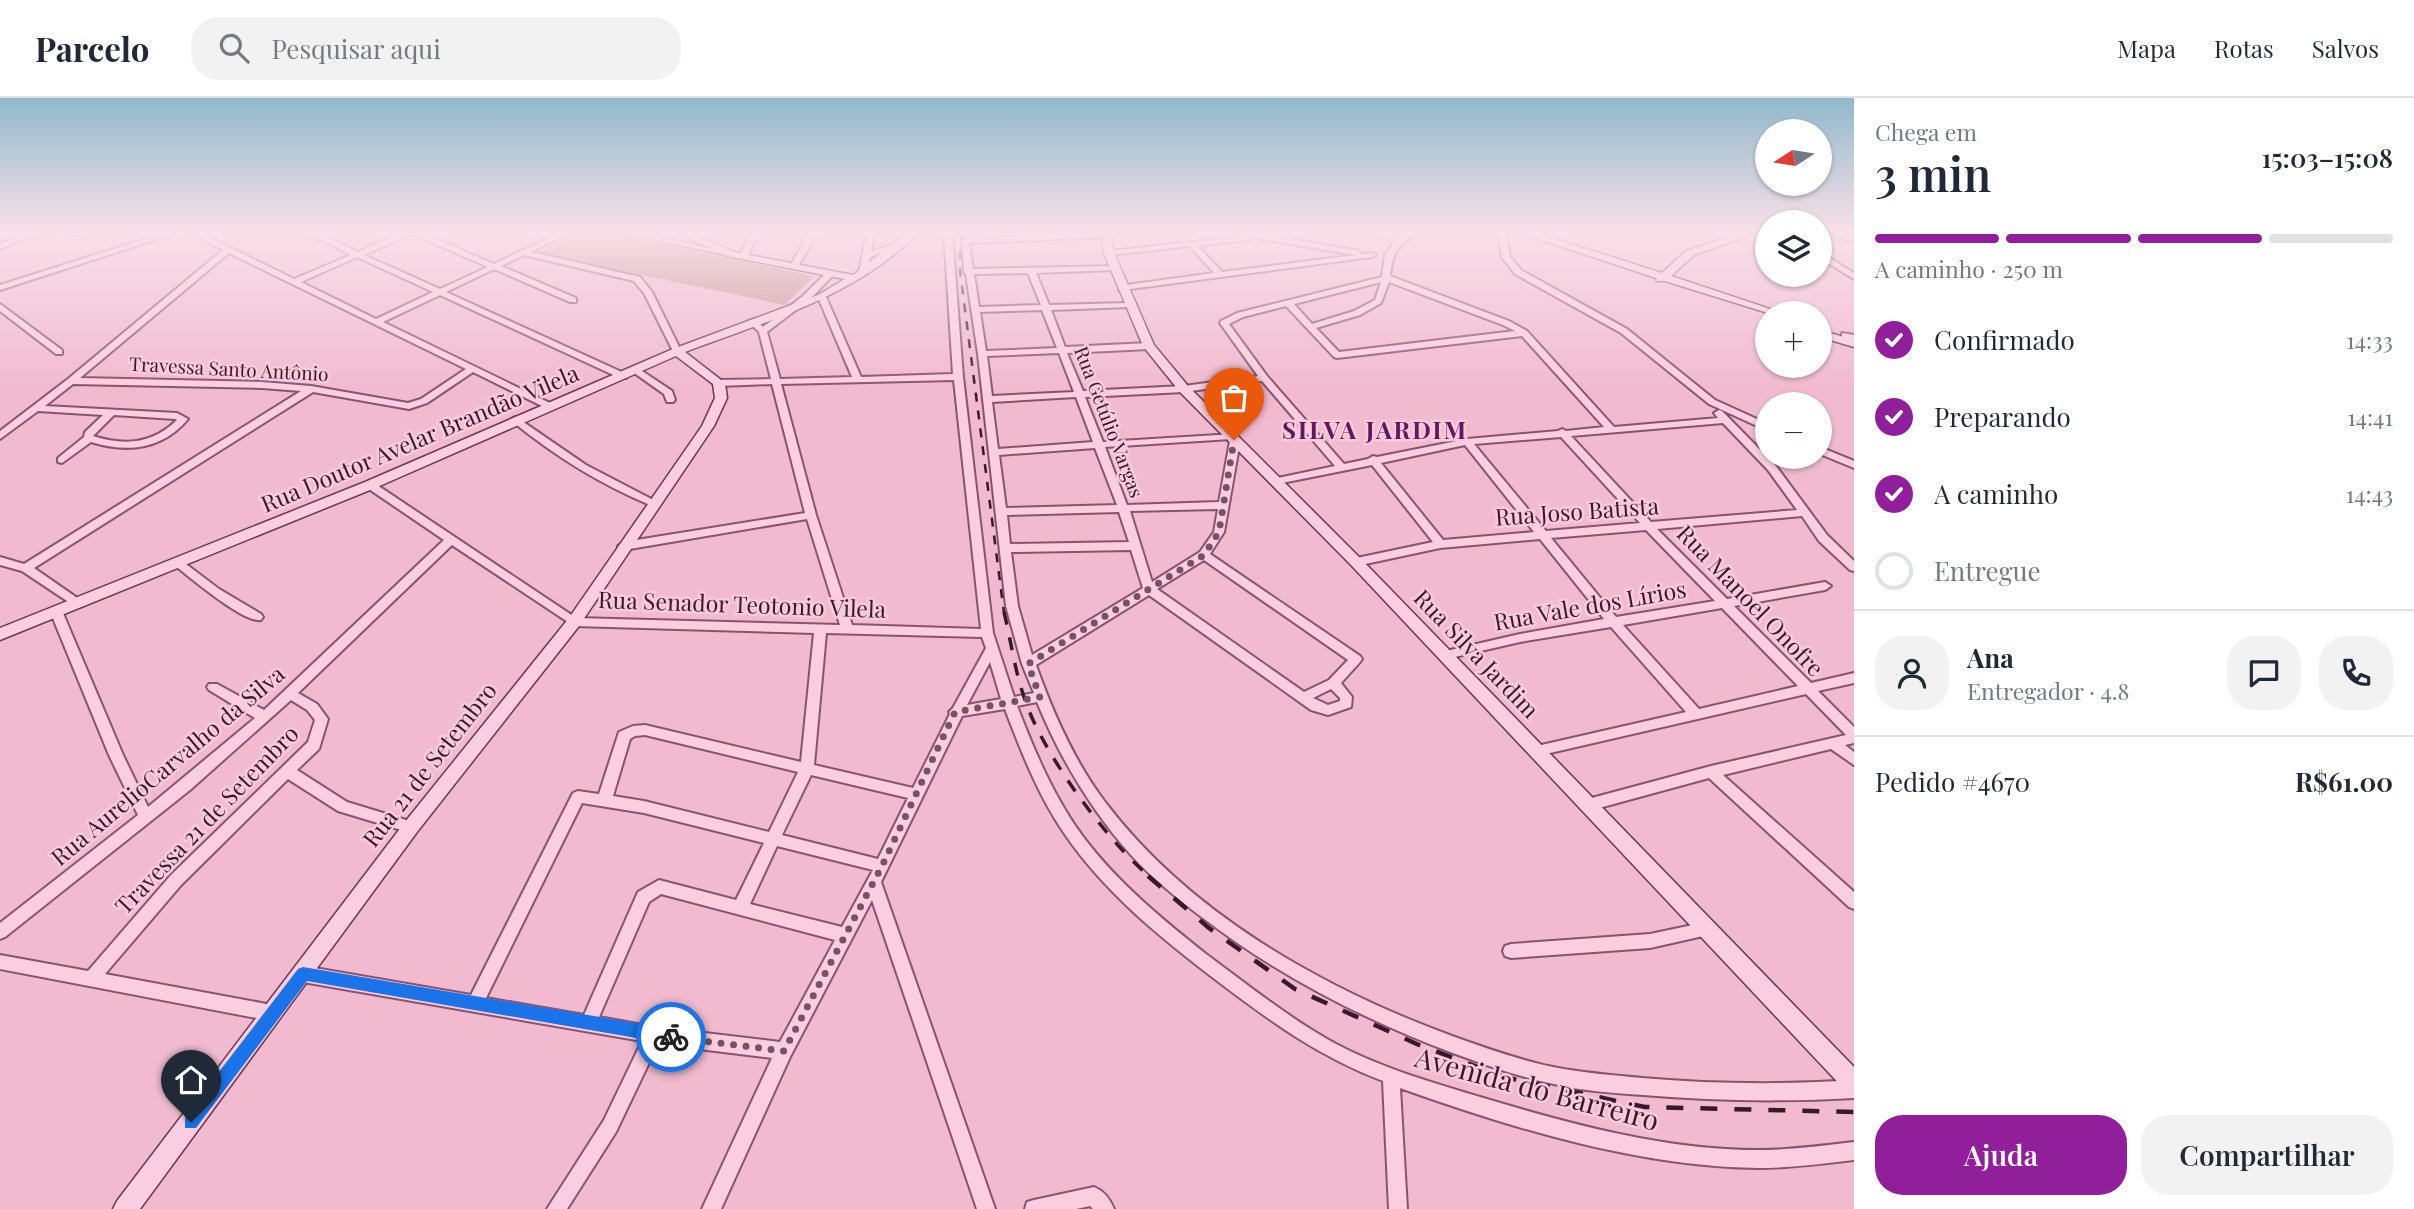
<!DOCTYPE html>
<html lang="pt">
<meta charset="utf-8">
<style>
body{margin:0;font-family:"Playfair Display",serif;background:#f2f2f3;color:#1f2937;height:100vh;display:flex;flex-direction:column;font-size:26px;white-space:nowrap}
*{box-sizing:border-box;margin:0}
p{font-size:23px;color:#747a83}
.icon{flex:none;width:38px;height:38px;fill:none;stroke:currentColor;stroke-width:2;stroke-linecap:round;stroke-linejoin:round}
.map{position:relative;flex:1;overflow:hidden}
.panel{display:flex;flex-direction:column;background:#fff;width:560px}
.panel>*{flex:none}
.needle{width:46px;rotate:258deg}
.buttons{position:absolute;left:1755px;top:21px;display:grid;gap:14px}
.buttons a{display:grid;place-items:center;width:77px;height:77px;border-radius:50%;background:#fff;box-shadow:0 2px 5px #0004;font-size:35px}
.pin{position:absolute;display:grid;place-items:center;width:60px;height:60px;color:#fff;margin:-72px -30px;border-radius:50% 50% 50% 0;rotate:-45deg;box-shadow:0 0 7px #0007}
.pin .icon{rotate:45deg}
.courier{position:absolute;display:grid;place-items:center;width:70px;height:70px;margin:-35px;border:5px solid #1a73e8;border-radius:50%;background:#fff;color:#222;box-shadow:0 2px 9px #0007}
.head em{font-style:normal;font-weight:600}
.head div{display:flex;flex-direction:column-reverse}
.head{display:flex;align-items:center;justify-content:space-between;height:119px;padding:0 21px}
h1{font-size:46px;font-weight:600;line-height:52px}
.bar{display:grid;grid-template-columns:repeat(4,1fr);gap:10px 7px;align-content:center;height:84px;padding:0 21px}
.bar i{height:9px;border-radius:5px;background:#e0e1e3}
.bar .active{background:#911f9c}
.bar p{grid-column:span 4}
.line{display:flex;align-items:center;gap:18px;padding:0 21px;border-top:2px solid #e0e1e3}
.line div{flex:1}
.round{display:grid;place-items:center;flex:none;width:74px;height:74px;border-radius:28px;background:#f2f2f3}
ol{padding:0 21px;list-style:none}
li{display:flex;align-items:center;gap:21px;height:77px}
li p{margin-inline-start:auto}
li .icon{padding:7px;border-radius:50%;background:#911f9c;color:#fff;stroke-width:4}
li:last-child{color:#747a83}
li i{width:38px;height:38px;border:4px solid #e0e1e3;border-radius:50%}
.cta{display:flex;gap:14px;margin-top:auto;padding:14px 21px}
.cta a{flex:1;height:80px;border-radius:28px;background:#911f9c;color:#fff;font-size:28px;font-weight:600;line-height:80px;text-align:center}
.cta a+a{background:#f2f2f3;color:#1f2937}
header{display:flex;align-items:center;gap:42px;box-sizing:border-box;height:98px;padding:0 35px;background:#fff;border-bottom:2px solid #e0e1e3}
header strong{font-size:33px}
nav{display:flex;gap:38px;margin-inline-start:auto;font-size:24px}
.search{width:490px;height:63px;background:#f2f2f3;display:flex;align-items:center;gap:18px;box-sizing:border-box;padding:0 24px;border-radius:28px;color:#747a83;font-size:26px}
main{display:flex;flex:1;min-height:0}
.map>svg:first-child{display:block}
.cemetery{fill:#c3918e}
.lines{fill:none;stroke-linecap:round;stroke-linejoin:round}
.street-casing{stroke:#895370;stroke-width:4}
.secondary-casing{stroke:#6a3754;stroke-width:3}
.street{fill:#fbcedf;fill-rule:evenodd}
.secondary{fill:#fbcedf;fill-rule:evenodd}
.rail-far2{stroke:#361a2b;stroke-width:2.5;stroke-dasharray:9 9;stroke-linecap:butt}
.rail-far1{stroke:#361a2b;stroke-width:3.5;stroke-dasharray:13 13;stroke-linecap:butt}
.rail{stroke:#361a2b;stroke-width:4.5;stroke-dasharray:17 17;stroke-linecap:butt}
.route{fill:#1a73e8}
.done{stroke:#775264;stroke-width:7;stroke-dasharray:0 12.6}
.labels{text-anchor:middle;stroke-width:5;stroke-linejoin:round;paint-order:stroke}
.far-street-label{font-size:19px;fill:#361a2b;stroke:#f8cadb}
.street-label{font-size:23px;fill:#361a2b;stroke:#f8cadb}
.far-district-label{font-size:24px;font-weight:bold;letter-spacing:2px;fill:#66165c;stroke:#f8cadb}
.near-street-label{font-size:28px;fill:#361a2b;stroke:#f8cadb}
</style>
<header>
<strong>Parcelo</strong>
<div class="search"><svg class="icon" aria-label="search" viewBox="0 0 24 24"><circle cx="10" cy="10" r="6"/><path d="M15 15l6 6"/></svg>Pesquisar aqui</div>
<nav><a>Mapa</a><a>Rotas</a><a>Salvos</a></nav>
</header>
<main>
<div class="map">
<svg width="1854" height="1111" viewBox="0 0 1854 1111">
<rect width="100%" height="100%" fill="#f1bacf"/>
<path class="cemetery" d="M580,134H604L814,178L785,207L538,155Z"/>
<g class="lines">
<g class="street-casing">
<path id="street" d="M29,134H40L0,151V146Z
M59,134H88C81,138 66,138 59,134Z
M167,134H179L0,192V187Z
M189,134H199L294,181L351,157L305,134H315L358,154L403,134H420L494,166L547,141L533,134H544L553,138L561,134H571L531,154L640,179L652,194L681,253L677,256L673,253L644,195L634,183L524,157L501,168L576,200V204H570L494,171L446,194L626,276V280H620L440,197L383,224L552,306V310H546L473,274L427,305L409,311L313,294L34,470L83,504L81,507H73L22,473L0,467V459L24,466L301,293L262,290L73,286L45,308L177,315L188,321C162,352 127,355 91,344L62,365L58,364V360L84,339L85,334L103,317L38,313L0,341V333L68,281L223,152ZM412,136L488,169L440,191L364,157ZM229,155L466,271L421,301L408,305L311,288L262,284L80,280ZM357,159L433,194L376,221L301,184ZM114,317L175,321L177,322C153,346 125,348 93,338Z
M619,134H635L735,156L731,158Z
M752,134H760L746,160H740L739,158Z
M809,134H817L798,169H792L791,167Z
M867,134H875L871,154L898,145L902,147L870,159L867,175L863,177L859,175Z
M944,134H952L963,279L993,535L1014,599L1034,595L1022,566L1006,508L978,256L966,176L964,174L962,141L1112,135V139H1109L969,145L973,171L1117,168L1118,170L1114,172L1036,175L1049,207L1129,205L1133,207L1129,209L1051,212L1065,249L1149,245L1153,248L1149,251L1067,255L1083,293L1184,288L1258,278L1220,225L1221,223L1237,215L1382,179L1385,157L1394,144L1371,134H1382L1398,140L1408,134H1417C1397,150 1393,152 1390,178L1509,223L1527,233L1614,329L1718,320L1714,315L1719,312L1722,313L1776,368L1827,437L1854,463V473L1850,472L1819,443L1802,418L1657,431L1727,501L1825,484L1831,488L1825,492L1734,508L1811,585L1854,575V585L1818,593L1854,629V645L1845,647L1854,654V667L1831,651L1723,677L1854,794V811L1849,809L1709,680L1588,713L1583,711L1581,707L1583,703L1588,701L1711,668L1846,637L1806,596L1537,658L1532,657L1530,653L1532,649L1537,648L1686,614L1611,529L1520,544L1446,561L1442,560L1440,557L1446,553L1520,536L1604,521L1540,441L1440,450L1356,468L1352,467L1350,464L1352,461L1433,444L1372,367L1277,386L1273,385V381L1335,368L1262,283L1184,294L1085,299L1103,344L1234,336V340L1231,341L1105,349L1127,407L1219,404L1230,343L1235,340L1238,341L1240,343L1224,434L1210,456L1360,558L1362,561L1360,564L1341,585L1352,599L1351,609L1328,617L1311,612L1149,497L1036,567C1053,615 1074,663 1105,704C1190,816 1322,890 1452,938C1485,950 1519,962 1553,969C1582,975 1612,977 1642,980C1713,986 1783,987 1854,982V1000C1783,1004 1713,1003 1643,997C1613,995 1583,993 1554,986C1519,979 1486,967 1453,955C1365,922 1281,879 1207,823C1180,803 1153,781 1131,757C1091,712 1060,660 1037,604L1017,608C1035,654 1054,700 1084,740C1118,785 1162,821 1206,856C1248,887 1290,921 1336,946C1381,970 1431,984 1480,999C1570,1026 1665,1052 1759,1052C1791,1052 1822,1048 1854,1044V1062C1822,1066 1791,1070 1758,1070C1639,1069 1512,1030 1400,990L1407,1111H1389L1383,983C1318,958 1270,923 1216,882C1160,839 1104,794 1064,735C1038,697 1021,653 1005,611L962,618L881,784L995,1111H977L872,802L790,959L721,1111H702L772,960L658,946L616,1034L567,1111H547L604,1022L642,943L303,884L297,881L295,876L297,871L303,868L471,897L573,695L578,693L599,696L619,634L633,628L645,627L801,664L814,535L574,528L452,447L298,595L317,606L328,621L319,651L297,672L347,704L416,725L418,729L416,733L411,735L338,713L288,681L181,787L105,876L272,907L278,909L280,915L278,921L272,923L0,871V857L88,873L171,777L308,644L315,622L307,612L291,602L190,692L5,839L0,841V825L138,717L109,657L50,513L52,510L56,509L62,513L123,657L148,709L255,620L209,592L207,589L209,586H217L264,612L444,442L366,389V385H374L576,520L840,527L807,421L624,452L618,448L624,444L805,415L772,286L719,288L714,285L719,282L771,281L759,234L748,223L755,221L763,229L803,198L828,173L835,175L809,202L767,234L780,281L852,279L818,199L822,197L826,199L861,279L953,276ZM1028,175L1041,207L979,209L974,176ZM1381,184L1375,202L1354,213L1312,226L1294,206ZM1389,184L1503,227L1515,233L1339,254L1316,230L1360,217L1381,205ZM1286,208L1334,259L1337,260L1522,238L1604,329L1566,333L1562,331L1558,333L1467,341L1377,359L1373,358L1368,361L1344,366L1267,278L1229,226L1243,219ZM1042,212L1057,250L986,253L980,214ZM1059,255L1074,294L992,298L987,258ZM954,282L981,531L852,527L816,417L781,286ZM1076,299L1093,344L998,351L992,304ZM1723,325L1768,372L1797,412L1651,424L1571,338ZM1561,339L1640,425L1546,433L1474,346ZM1465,347L1534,434L1443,442L1381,365ZM1095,350L1117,407L1006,410L999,357ZM1218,411L1214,434L1200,454L1152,484L1130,413ZM1119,414L1129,444L1010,446L1007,417ZM1646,432L1715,503L1616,519L1551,440ZM1131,452L1143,490L1032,557L1018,508L1011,454ZM1204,462L1348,562L1329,582L1304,594L1157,491ZM1722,510L1798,588L1699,611L1623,527ZM826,535L982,539L986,550L953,610L949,614L950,616L913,690L814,667ZM990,564L1001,601L967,607ZM1331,591L1340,600V603L1328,607L1313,600ZM645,637L798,674L769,734L644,703L613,698L630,641L635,638ZM811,677L908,700L878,761L782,737ZM582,705L644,715L764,745L736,802L659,782L638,794L584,917L486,900ZM777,748L873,772L842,829L750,806ZM661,796L835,842L780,944L654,929L599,919L649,804Z
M1232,134H1251L1359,153L1362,156L1372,155L1376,157L1372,159L1122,192H1119V188L1214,175L1190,148L1109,157L1105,155L1109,153L1245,138ZM1250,139L1356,157L1222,174L1198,148L1247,142H1250Z
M1498,134H1506L1510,159L1521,172L1627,231L1715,302L1768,326V333L1709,306L1621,235L1515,176L1502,159Z
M1820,154L1854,175V181L1820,160Z
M0,206L62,252V256H56L0,213Z
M1842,235L1854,237V243L1842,239Z
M636,269L672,293L675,302L673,304H667L664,296L633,274L631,272Z
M516,319L586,367L659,405L658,407H650C600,386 555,358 513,324V320Z
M1820,349L1854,363V370L1820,356Z
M178,460L219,491L261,516L263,519L261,522C243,525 190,479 174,467L172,464Z
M1707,824L1712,826L1715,831L1712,836L1650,850L1511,860L1505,858L1503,853L1505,848L1511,846L1650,836Z
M1094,1089C1104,1093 1110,1101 1114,1111H1093L1090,1108L1076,1111H1025L1027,1104L1034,1102Z"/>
</g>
<g class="secondary-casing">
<path id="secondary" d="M675,134H689L734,154L853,177L908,134H920C854,199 770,222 685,254L725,285L727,300L714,328L579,528L417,734L140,1111H113L117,1103L405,724L569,520L702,328L715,300L713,286L676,258L375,390L0,542V530L365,384L673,251L818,197L845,181L727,158Z
M1107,134H1117L1112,145L1114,155L1154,247L1188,288L1361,461L1854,969V996L1846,993L1351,467L1180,294L1143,248L1104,155L1102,145Z
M1517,134H1533L1662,175L1686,153L1743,134H1759L1694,157L1671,178L1782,215H1768L1665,183H1657L1656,180Z
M1829,134H1844L1854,139V145Z
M1820,232L1854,242V249L1820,239Z"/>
</g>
<use href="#street" class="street"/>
<use href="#secondary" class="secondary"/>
<path class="rail-far2" d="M963,134L959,165L1004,515"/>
<path class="rail-far1" d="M1004,514C1011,543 1015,574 1025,602C1043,656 1107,743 1151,780"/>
<path class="rail" d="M1148,778L1209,830L1295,891L1419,947L1504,979L1645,1009L1854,1014"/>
</g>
<linearGradient id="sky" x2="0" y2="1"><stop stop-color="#90b9cb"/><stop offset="0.46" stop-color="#f9e0e9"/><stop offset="1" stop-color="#f9e0e9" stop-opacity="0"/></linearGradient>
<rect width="1854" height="290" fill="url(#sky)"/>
<path class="route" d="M303,869L671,931L679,939L671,946L307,883L196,1030H185V1018L298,871Z"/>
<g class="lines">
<path class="done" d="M671,939L784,953L882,768L955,614L1040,599L1028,566L1204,457L1219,434L1234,342"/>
</g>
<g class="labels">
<g class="far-street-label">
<text transform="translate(229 271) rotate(3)" y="7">Travessa Santo Antônio</text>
<text transform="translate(1109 324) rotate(69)" y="7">Rua Getúlio Vargas</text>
</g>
<g class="street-label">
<text transform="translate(420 341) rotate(-23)" y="8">Rua Doutor Avelar Brandão Vilela</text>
<text transform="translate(1577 414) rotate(-4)" y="8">Rua Joso Batista</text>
<text transform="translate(1750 503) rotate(46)" y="8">Rua Manoel Onofre</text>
<text transform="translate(742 507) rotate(2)" y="8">Rua Senador Teotonio Vilela</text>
<text transform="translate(1590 508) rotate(-10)" y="8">Rua Vale dos Lírios</text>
<text transform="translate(1476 556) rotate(46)" y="8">Rua Silva Jardim</text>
<text transform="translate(430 667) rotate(-52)" y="8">Rua 21 de Setembro</text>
<text transform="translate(168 668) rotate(-40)" y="8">Rua AurelioCarvalho da Silva</text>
<text transform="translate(207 722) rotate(-46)" y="8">Travessa 21 de Setembro</text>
</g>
<g class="far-district-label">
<text x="1375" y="341">SILVA JARDIM</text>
</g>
<g class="near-street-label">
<text transform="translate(1537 991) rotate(15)" y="10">Avenida do Barreiro</text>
</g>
</g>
</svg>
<div class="buttons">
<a><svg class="needle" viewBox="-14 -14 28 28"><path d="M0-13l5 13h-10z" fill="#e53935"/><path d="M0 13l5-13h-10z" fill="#747a83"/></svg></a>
<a><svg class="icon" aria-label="layers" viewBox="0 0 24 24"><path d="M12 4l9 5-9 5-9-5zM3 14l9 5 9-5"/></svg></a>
<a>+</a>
<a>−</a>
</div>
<div class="pin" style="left:1234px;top:342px;background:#ea580c"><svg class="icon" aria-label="bag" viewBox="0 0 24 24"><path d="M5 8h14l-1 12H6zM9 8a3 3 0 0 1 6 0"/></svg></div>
<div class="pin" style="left:191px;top:1024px;background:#1f2937"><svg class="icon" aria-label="home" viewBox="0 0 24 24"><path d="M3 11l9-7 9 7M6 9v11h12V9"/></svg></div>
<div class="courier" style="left:671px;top:939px"><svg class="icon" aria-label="bike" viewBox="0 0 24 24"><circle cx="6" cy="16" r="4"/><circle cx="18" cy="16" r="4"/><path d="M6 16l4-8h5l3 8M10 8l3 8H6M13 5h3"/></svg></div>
</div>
<section class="panel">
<div class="head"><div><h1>3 min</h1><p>Chega em</p></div><em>15:03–15:08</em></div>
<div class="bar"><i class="active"></i><i class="active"></i><i class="active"></i><i></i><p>A caminho · 250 m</p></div>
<ol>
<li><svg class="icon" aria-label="check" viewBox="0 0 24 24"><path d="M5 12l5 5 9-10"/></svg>Confirmado<p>14:33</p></li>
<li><svg class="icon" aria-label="check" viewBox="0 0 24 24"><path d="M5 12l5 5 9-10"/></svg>Preparando<p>14:41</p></li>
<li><svg class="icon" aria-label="check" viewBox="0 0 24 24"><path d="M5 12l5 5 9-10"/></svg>A caminho<p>14:43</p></li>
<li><i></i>Entregue</li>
</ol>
<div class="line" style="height:126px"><a class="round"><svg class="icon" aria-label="person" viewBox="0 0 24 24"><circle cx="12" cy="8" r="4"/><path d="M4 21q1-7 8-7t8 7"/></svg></a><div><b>Ana</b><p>Entregador · 4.8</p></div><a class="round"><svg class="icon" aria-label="chat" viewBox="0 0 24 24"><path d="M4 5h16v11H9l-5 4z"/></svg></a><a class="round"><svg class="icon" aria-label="phone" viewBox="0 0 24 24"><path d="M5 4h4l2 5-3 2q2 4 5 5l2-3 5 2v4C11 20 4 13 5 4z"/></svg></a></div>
<div class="line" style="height:91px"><div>Pedido #4670</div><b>R$61.00</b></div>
<div class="cta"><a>Ajuda</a><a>Compartilhar</a></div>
</section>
</main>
